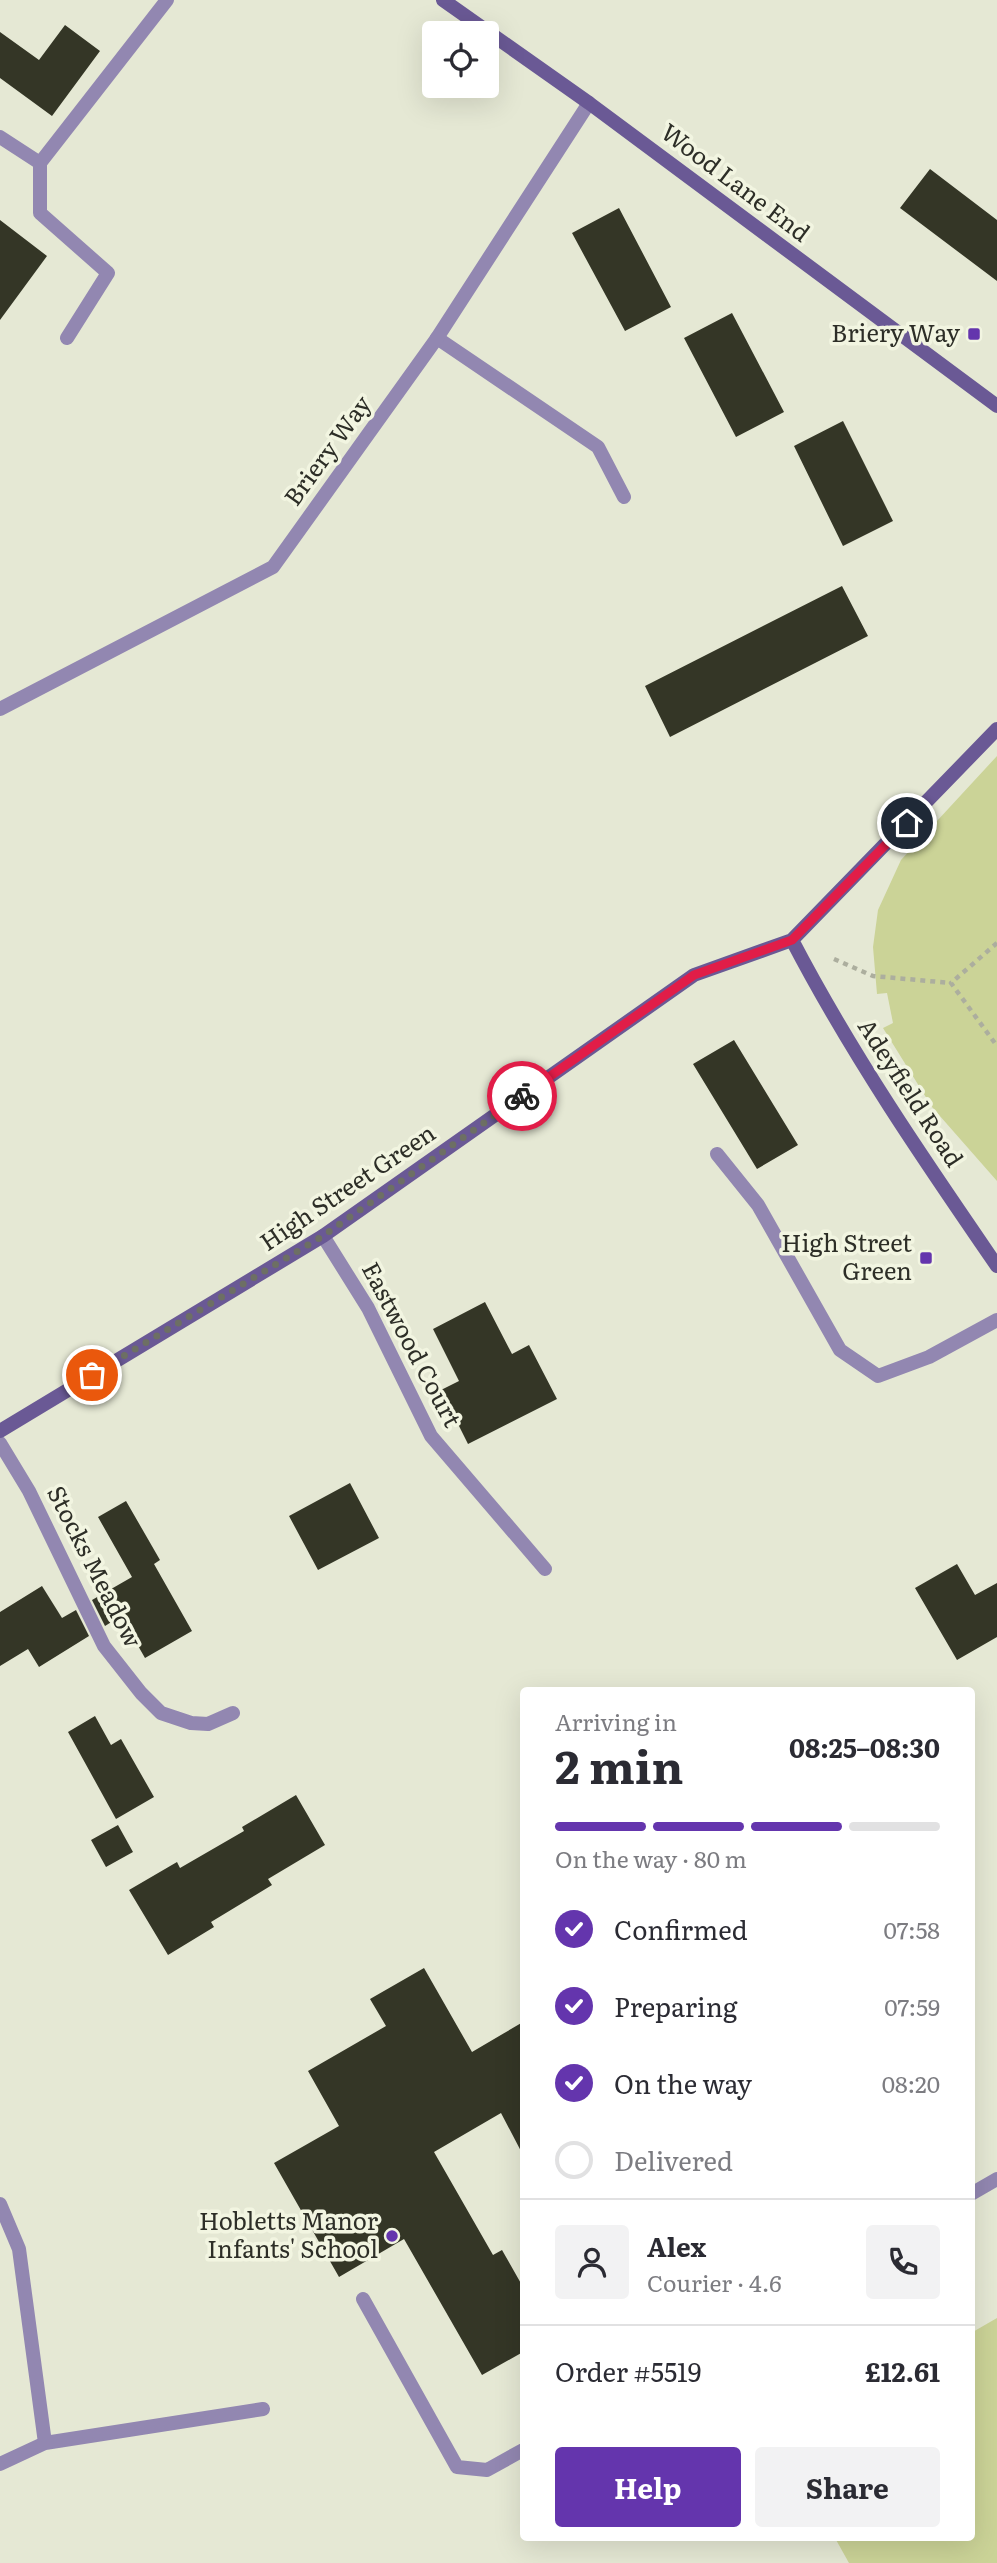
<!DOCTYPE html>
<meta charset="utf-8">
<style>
body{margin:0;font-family:Literata,serif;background:#f2f2f3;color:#2b2b33;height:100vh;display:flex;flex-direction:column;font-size:26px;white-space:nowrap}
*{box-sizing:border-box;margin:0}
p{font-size:23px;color:#7c7c81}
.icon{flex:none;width:38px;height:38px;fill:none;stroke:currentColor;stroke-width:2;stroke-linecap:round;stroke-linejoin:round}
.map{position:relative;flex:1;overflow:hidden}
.drawer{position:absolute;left:520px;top:1687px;width:455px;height:854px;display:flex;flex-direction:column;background:#fff;border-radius:7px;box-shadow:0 7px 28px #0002}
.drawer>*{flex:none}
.fabs{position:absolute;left:422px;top:21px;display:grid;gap:14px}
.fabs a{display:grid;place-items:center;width:77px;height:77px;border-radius:7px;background:#fff;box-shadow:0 7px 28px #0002;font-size:35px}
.pin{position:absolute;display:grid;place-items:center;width:60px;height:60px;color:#fff;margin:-30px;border:4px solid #fff;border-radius:50%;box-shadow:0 2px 7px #0007}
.courier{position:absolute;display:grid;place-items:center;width:70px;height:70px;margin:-35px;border:5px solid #e11d48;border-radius:50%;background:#fff;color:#222;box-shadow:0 2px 9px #0007}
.head em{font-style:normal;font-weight:700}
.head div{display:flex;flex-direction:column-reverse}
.head{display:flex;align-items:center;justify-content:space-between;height:119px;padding:0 35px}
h1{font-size:46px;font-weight:700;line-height:52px}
.bar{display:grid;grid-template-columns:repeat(4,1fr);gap:10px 7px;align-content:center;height:84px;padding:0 35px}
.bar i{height:9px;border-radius:5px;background:#e1e1e2}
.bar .active{background:#6435ad}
.bar p{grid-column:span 4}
.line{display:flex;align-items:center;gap:18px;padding:0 35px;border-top:2px solid #e1e1e2}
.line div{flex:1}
.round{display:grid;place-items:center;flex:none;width:74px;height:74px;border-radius:7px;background:#f2f2f3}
ol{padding:0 35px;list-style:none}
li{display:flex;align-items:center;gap:21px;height:77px}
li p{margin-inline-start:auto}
li .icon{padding:7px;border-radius:50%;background:#6435ad;color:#fff;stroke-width:4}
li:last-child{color:#7c7c81}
li i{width:38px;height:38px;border:4px solid #e1e1e2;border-radius:50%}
.action{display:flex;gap:14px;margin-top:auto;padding:14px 35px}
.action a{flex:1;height:80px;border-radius:7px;background:#6435ad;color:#fff;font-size:28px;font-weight:700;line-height:80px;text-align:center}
.action a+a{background:#f2f2f3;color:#2b2b33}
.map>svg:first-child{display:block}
.green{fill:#cbd397}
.building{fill:#343626}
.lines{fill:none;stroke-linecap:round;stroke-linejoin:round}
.path{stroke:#acae9e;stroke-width:4.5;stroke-dasharray:5 5;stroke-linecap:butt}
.lane{stroke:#9287b1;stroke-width:14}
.street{stroke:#9287b1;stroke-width:14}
.secondary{stroke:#6a5995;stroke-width:14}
.done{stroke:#6d6f64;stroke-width:7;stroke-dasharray:0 12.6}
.route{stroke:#e11d48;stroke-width:9}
.poi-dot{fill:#6435ad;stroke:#f2f5e1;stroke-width:2.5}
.labels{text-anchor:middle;stroke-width:7;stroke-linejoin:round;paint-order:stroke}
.street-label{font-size:24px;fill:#2d2e27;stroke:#f2f5e1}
.poi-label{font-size:24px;fill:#2d2e27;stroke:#f2f5e1;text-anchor:end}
</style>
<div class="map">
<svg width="997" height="2563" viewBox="0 0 997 2563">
<rect width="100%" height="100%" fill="#e5e8d4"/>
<path class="green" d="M997,756V1181L932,1107L883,1028L893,1023L887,993L877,994L873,947L878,910L901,860Z
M997,2318V2563H849L835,2538H971V2333Z"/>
<path class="building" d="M65,25L100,51L52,116L0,78V32L39,60Z
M930,169L997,220V281L900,208Z
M619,208L671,307L625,331L572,233Z
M0,220L47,256L0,320Z
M732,313L784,412L736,437L684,338Z
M843,421L893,521L843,546L794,446Z
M842,586L868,636L670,737L645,686Z
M734,1040L798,1145L757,1169L693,1064Z
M485,1302L512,1354L529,1345L557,1399L468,1444L441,1390L459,1381L433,1329Z
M350,1483L379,1538L318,1570L289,1516Z
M126,1501L160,1560L154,1564L192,1631L145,1658L121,1616L105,1626L92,1600L132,1577L98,1517Z
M957,1564L975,1595L997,1583V1637L957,1660L915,1588Z
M42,1586L62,1618L76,1610L89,1636L39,1667L28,1649L0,1666V1612Z
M95,1716L111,1745L121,1739L154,1797L116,1819L68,1732Z
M296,1795L325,1845L268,1879L272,1885L211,1922L214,1927L168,1955L129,1890L177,1862L180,1868L244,1831L242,1827Z
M118,1825L133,1852L106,1867L91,1840Z
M424,1968L472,2052L523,2022V2155L501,2113L434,2152L493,2255L502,2250L523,2287V2352L482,2375L404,2239L339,2277L274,2163L339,2126L308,2071L386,2026L370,1999Z"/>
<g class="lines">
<path class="path" d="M997,943L951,983L997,1046
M834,959L873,976L951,983"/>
<path class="lane" d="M437,338L598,447L624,497
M971,2194L997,2179
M363,2299L457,2467L487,2470L523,2450"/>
<path class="street" d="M0,137L40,163L167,0
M40,163V213L108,273L67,338
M0,709L273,567L437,338L589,103
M717,1154L758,1205L840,1350L878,1376L929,1357L997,1320
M323,1236L368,1308L431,1436L545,1569
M0,1443L29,1491L104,1646L141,1693L161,1713L191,1723L208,1724L233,1713
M0,2204L19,2249L45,2443
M0,2464L45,2443L263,2409"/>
<path class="secondary" d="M443,0L589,103L997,406
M792,940C852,1055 924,1160 997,1266
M0,1431L323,1236L694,975L792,940L997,729"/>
</g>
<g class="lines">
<path class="done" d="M92,1375L323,1236L522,1096"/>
<path class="route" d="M522,1096L694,975L792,940L907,823"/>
</g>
<g class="poi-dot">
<rect x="967" y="327" width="14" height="14" rx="3.5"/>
<rect x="919" y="1251" width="14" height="14" rx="3.5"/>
<circle cx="392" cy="2236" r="7"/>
</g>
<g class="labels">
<g class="street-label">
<text transform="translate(735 183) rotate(37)" y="8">Wood Lane End</text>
<text transform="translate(328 451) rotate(-54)" y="8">Briery Way</text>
<text transform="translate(910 1093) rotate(57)" y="8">Adeyfield Road</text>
<text transform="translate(348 1188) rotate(-34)" y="8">High Street Green</text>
<text transform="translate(411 1345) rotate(62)" y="8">Eastwood Court</text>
<text transform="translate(94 1567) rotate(63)" y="8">Stocks Meadow</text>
</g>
<g class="poi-label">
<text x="960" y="342">Briery Way</text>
<text x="912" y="1252">High Street<tspan x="912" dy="28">Green</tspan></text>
<text x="378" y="2230">Hobletts Manor<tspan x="378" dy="28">Infants' School</tspan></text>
</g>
</g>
</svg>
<div class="fabs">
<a><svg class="icon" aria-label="locate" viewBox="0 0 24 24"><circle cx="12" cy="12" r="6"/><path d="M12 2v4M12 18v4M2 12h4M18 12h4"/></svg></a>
</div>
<div class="pin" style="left:92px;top:1375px;background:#ea580c"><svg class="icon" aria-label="bag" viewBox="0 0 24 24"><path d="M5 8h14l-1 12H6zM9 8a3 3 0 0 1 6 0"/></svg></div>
<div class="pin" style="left:907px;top:823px;background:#1f2937"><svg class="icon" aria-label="home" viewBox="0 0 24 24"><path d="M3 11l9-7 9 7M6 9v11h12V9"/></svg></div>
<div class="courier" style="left:522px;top:1096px"><svg class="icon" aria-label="bike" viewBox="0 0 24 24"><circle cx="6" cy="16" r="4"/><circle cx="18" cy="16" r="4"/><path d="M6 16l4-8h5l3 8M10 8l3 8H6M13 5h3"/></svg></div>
<section class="drawer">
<div class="head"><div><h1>2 min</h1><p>Arriving in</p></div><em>08:25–08:30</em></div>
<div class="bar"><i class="active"></i><i class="active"></i><i class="active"></i><i></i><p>On the way · 80 m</p></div>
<ol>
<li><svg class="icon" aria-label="check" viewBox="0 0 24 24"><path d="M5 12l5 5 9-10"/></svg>Confirmed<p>07:58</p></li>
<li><svg class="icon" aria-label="check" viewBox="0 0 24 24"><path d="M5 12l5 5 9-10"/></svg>Preparing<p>07:59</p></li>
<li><svg class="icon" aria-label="check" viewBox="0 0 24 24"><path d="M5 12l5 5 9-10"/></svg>On the way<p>08:20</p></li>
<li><i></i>Delivered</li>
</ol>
<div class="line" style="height:126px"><a class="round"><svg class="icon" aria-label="person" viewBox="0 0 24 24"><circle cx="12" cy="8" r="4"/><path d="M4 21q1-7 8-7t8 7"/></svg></a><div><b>Alex</b><p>Courier · 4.6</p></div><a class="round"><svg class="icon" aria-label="phone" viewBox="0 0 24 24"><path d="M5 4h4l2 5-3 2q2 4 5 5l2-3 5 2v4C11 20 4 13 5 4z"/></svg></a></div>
<div class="line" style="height:91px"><div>Order #5519</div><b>£12.61</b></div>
<div class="action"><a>Help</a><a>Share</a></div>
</section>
</div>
